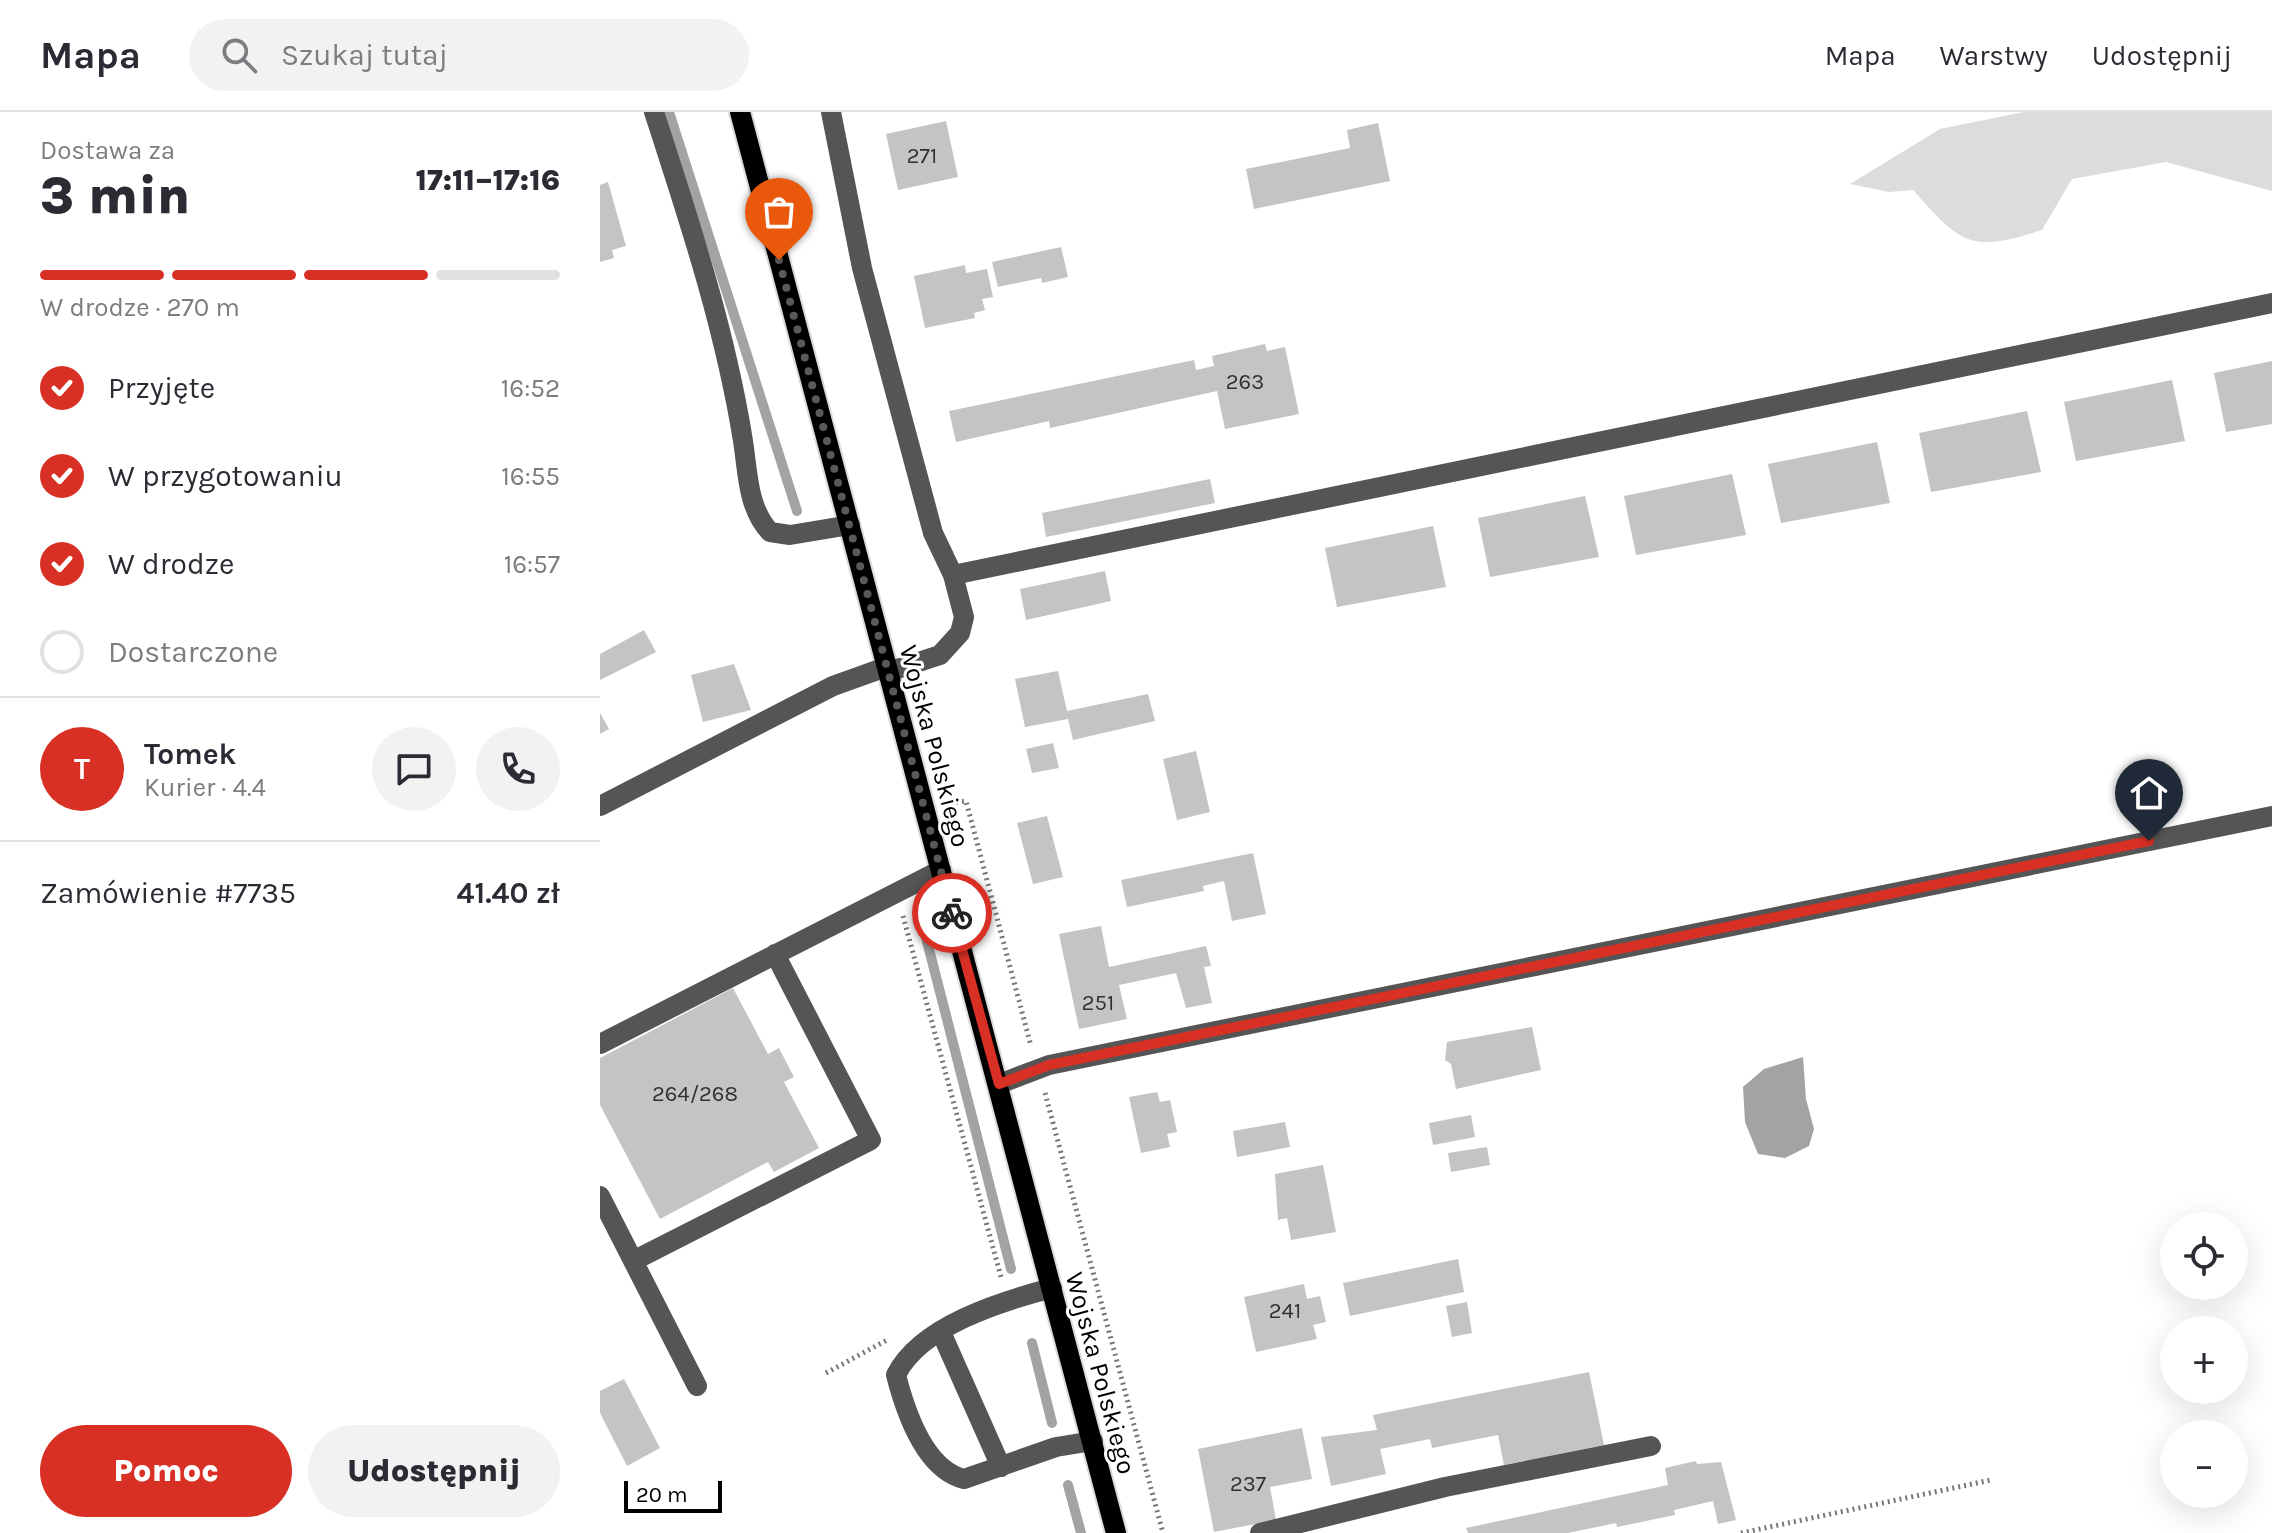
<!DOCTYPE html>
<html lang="pl">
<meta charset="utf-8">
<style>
body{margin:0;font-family:Karla,sans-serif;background:#f2f2f3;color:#2b2b33;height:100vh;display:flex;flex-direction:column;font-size:30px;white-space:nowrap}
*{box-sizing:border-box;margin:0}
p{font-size:26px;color:#7c7c81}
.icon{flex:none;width:44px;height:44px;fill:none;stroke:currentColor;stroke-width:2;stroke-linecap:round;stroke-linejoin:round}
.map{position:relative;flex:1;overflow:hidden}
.drawer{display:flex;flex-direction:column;background:#fff;width:600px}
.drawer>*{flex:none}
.tools{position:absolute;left:1560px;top:1100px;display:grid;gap:16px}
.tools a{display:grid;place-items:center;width:88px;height:88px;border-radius:50%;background:#fff;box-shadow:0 8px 32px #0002;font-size:40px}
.scale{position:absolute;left:24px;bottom:20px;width:98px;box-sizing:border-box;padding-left:8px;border:4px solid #000;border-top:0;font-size:22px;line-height:28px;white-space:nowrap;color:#000;-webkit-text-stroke:6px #fff;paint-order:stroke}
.pin{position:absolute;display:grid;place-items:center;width:68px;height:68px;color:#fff;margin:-82px -34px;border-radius:50% 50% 50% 0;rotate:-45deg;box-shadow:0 0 8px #0007}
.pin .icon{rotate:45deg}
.courier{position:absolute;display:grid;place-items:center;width:80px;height:80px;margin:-40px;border:6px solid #d93025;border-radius:50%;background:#fff;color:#222;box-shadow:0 2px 10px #0007}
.overview em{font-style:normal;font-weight:800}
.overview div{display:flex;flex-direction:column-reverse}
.overview{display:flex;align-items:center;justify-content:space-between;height:136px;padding:0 40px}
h1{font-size:52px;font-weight:800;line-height:60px}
.bar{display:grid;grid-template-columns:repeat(4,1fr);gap:12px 8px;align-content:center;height:96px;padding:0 40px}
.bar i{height:10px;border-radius:6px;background:#e1e1e2}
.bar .current{background:#d93025}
.bar p{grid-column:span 4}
.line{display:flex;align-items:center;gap:20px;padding:0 40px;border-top:2px solid #e1e1e2}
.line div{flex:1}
.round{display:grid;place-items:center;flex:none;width:84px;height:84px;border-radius:42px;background:#f2f2f3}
ol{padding:0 40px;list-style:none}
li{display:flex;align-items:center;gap:24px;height:88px}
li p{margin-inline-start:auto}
li .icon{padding:8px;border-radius:50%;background:#d93025;color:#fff;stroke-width:4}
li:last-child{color:#7c7c81}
li i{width:44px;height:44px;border:4px solid #e1e1e2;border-radius:50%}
.action{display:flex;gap:16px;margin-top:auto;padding:16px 40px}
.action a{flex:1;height:92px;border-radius:48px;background:#d93025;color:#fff;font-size:32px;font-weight:800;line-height:92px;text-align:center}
.action a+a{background:#f2f2f3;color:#2b2b33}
header{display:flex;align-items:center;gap:48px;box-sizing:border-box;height:112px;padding:0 40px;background:#fff;border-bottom:2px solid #e1e1e2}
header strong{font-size:38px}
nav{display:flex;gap:44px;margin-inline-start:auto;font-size:28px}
.search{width:560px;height:72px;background:#f2f2f3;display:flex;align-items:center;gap:20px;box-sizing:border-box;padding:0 28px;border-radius:44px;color:#7c7c81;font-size:30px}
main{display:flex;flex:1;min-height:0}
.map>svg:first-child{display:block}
.green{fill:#dcdcdc}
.water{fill:#a3a3a3}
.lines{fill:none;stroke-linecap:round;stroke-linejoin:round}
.stream{stroke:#a3a3a3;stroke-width:10}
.building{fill:#c4c4c4}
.major-casing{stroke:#dbdbdb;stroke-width:24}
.path{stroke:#777;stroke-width:5;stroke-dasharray:2 4;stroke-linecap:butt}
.minor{stroke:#555;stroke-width:20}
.major{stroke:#000;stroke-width:20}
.done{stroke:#595959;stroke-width:8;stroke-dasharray:0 14.4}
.route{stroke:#d93025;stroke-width:10}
.labels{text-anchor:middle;stroke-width:6;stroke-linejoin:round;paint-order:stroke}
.number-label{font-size:22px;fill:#313131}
.street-label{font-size:26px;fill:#000;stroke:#fff}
</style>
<header>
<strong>Mapa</strong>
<div class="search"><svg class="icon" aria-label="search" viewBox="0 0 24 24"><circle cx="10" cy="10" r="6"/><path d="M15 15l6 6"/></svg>Szukaj tutaj</div>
<nav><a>Mapa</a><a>Warstwy</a><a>Udostępnij</a></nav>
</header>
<main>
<section class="drawer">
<div class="overview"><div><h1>3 min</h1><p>Dostawa za</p></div><em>17:11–17:16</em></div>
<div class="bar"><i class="current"></i><i class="current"></i><i class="current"></i><i></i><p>W drodze · 270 m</p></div>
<ol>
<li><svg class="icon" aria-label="check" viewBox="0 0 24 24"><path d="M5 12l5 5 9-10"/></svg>Przyjęte<p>16:52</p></li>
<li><svg class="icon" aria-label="check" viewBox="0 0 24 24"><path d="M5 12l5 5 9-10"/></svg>W przygotowaniu<p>16:55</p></li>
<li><svg class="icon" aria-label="check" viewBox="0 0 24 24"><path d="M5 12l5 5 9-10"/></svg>W drodze<p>16:57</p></li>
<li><i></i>Dostarczone</li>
</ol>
<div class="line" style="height:144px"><b class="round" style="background:#d93025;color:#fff">T</b><div><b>Tomek</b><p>Kurier · 4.4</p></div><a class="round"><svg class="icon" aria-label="chat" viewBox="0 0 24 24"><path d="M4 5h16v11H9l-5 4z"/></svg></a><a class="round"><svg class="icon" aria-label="phone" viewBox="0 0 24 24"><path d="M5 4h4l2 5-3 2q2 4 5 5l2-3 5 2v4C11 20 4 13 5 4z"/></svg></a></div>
<div class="line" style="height:104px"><div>Zamówienie #7735</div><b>41.40 zł</b></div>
<div class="action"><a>Pomoc</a><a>Udostępnij</a></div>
</section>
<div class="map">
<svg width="1672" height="1421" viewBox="0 0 1672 1421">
<rect width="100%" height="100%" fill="#fff"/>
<path class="green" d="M1424,0H1672V79L1566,50L1472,67L1442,118C1370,141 1362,133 1313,78L1289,80L1250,72L1340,17Z"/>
<path class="water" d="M1203,945L1206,987L1214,1017L1209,1034L1185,1046L1158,1042L1145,1010L1143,975L1164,957Z"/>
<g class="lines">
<path class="stream" d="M69,0L197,399
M320,802L411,1157
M432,1231L452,1311
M468,1373L481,1421"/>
</g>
<path class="building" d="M346,9L358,65L298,78L286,22Z
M778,11L790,69L654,97L646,57L750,36L747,18Z
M8,70L26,134L12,138L14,146L0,150V73Z
M461,135L468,165L442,171L441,166L398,175L392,150Z
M365,153L366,161L387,157L393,185L382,187L385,198L374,201L375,206L325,216L314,164Z
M665,232L667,239L685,235L699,302L625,317L617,279L450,316L449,309L356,330L349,299L594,248L596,258L614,254L612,244Z
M1672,249V312L1626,320L1614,261Z
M1572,268L1585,329L1476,349L1464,290Z
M1427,299L1441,360L1331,380L1319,321Z
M1277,330L1290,391L1181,411L1168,352Z
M1132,362L1146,423L1036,443L1024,384Z
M610,367L615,391L446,425L442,401Z
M985,384L999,445L890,465L878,406Z
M833,414L846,475L737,495L725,436Z
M505,459L511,489L426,508L420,477Z
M44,518L56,540L0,568V542Z
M134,552L151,598L103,610L91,563Z
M458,559L467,599L548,582L555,609L473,628L468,607L425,615L415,567Z
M0,601L9,617L0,622Z
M453,631L459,656L432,661L426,637Z
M596,639L610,700L577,708L563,647Z
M447,704L463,765L433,772L417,711Z
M653,741L666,802L632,809L624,769L603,774L604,779L527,795L521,768Z
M501,814L509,855L606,834L611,854L604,855L612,891L586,896L576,861L519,873L527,907L479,917L459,822Z
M133,876L168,942L179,936L194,965L184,970L219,1036L174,1060L168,1050L60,1107L0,993V946Z
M932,915L941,958L856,977L851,952L845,948L847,930Z
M557,980L560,990L570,988L577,1020L567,1022L570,1035L541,1041L529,985Z
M871,1003L875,1025L833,1033L829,1011Z
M685,1010L690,1035L637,1045L633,1019Z
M887,1035L890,1053L851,1060L848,1041Z
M723,1053L736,1120L691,1128L687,1106L678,1108L675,1062Z
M858,1147L864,1180L750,1204L743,1171Z
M704,1172L707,1187L720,1184L726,1210L713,1213L717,1227L656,1240L644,1185Z
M867,1190L872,1221L852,1225L846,1194Z
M989,1260L1004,1333L904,1353L898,1323L832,1336L830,1327L780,1337L786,1362L731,1374L721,1325L777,1318L773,1303Z
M24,1267L60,1336L27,1354L0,1301V1279Z
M702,1316L712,1367L670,1375L676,1408L614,1420L598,1337Z
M1096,1349L1097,1352L1121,1350L1136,1408L1118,1412L1113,1389L1074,1398L1075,1403L1017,1415L1016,1411L968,1421H868L866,1416L1068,1373L1065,1356Z"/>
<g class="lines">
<g class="major-casing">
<path id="major" d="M140,0L516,1421"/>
</g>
<path class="path" d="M350,691L366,689L431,934
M303,804L401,1165
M445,981L563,1421
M226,1261L287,1228
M1141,1421L1391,1368"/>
<path class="minor" d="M54,0C89,108 125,216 143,329C148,360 147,395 170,420L190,423L250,413
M231,0L262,156L333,421L353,463L364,505L360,521L340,543L288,560
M353,463L1672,191
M0,694L233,574L286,555
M0,932L341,758
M399,972L449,953L1672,704
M0,1084L97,1274
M33,1149L271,1028L175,842
M452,1176C402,1189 320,1214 296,1263C305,1298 324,1357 364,1367L456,1335L493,1329
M341,1220L401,1355
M660,1421L845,1375L1051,1334"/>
<use href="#major" class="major"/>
</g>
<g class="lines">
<path class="done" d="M179,148L352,801"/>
<path class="route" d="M352,801L399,972L449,953L1549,729"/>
</g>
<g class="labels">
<g class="number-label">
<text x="322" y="51">271</text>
<text x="645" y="277">263</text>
<text x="498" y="898">251</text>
<text x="95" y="989">264/268</text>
<text x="685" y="1206">241</text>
<text x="648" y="1379">237</text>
</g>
<g class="street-label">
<text transform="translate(335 634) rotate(75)" y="9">Wojska Polskiego</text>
<text transform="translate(501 1261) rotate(75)" y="9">Wojska Polskiego</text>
</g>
</g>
</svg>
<div class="tools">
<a><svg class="icon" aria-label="locate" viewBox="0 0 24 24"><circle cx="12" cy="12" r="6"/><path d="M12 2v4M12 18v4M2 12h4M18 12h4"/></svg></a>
<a>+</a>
<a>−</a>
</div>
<div class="scale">20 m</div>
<div class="pin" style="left:179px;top:148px;background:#ea580c"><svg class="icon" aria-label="bag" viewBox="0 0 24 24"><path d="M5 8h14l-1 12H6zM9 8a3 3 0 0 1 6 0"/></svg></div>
<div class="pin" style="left:1549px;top:729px;background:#1f2937"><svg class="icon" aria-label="home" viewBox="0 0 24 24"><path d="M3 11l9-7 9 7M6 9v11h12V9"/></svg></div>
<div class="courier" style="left:352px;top:801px"><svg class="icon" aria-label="bike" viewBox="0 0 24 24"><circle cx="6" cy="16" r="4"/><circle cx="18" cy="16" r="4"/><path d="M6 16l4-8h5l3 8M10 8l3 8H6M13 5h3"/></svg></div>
</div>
</main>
